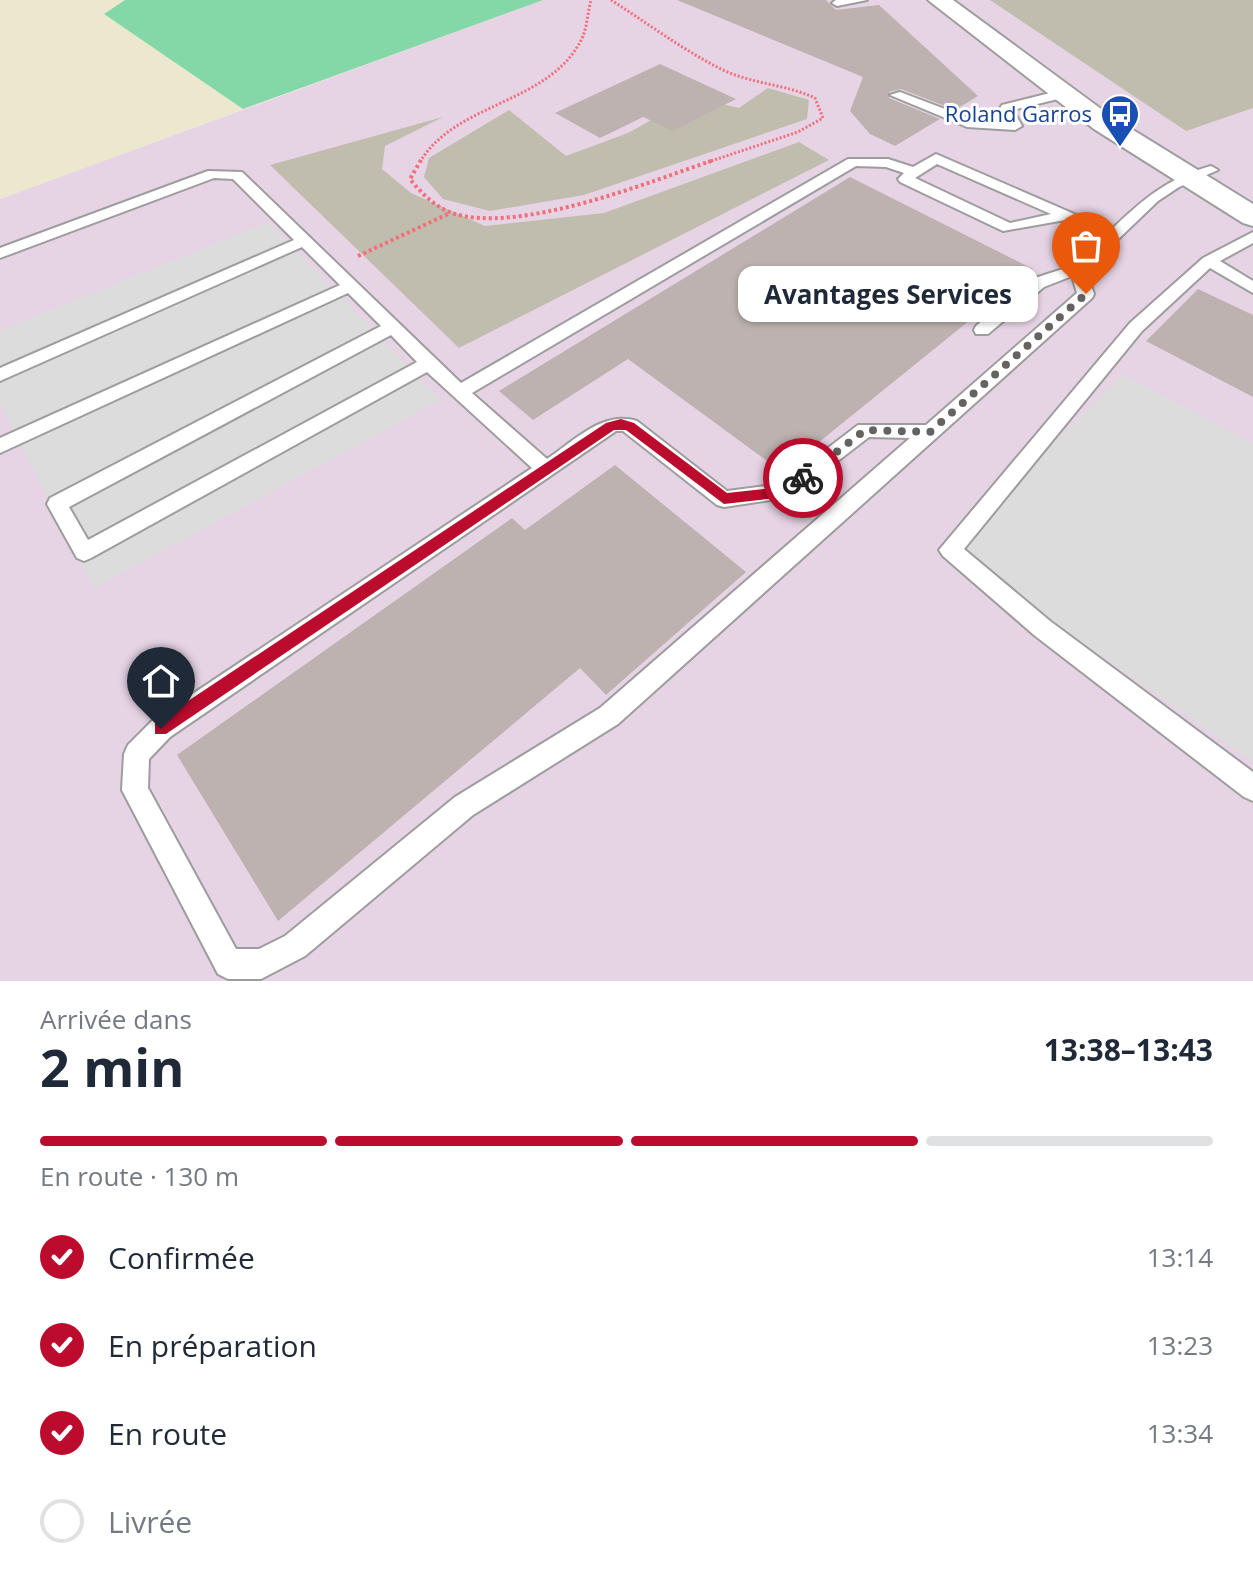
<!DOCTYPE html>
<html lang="fr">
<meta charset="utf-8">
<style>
body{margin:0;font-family:"Open Sans",sans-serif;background:#f6f6f7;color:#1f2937;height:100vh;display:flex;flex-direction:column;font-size:30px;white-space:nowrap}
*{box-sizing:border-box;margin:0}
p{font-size:26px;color:#747a83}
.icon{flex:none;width:44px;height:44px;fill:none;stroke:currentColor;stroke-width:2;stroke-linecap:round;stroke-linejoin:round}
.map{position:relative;height:981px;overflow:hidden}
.panel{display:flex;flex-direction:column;background:#fff;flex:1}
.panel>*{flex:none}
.pin{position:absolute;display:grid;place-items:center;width:68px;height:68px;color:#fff;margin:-82px -34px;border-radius:50% 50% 50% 0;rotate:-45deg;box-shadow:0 0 8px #0007}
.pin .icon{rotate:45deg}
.courier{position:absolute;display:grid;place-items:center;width:80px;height:80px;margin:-40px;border:6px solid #bc0c2d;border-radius:50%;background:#fff;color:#222;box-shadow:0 2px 10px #0007}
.bubble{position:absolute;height:56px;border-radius:16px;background:#fff;box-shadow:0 2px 6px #0004;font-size:26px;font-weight:700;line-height:56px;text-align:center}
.headline em{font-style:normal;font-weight:700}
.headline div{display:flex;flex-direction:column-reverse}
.headline{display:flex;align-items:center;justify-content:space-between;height:136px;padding:0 40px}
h1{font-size:52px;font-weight:700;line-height:60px}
.bar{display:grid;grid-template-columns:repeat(4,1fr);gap:12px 8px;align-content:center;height:96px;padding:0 40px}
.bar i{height:10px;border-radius:6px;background:#e0e1e3}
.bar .active{background:#bc0c2d}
.bar p{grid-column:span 4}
ol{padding:0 40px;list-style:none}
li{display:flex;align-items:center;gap:24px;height:88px}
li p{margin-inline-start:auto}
li .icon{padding:8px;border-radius:50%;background:#bc0c2d;color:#fff;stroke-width:4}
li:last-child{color:#747a83}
li i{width:44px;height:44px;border:4px solid #e0e1e3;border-radius:50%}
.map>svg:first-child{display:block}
.industrial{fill:#e6d4e5}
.construction{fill:#c1bdae}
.farmland{fill:#ebe8ce}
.pitch{fill:#84d8a8}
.parking{fill:#dcdcdc}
.building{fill:#bdb2af}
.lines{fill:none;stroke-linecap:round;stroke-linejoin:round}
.lane-casing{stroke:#9d9d9d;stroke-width:4}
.street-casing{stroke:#9d9d9d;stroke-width:4}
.path-far1{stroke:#f16f7a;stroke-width:3;stroke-dasharray:2 2;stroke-linecap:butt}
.path{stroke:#f16f7a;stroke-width:4;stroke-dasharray:3 3;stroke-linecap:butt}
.lane{fill:#fff;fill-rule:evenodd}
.street{fill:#fff;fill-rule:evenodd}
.route{fill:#bc0c2d}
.done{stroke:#656361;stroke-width:8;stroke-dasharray:0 14.4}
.labels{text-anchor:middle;stroke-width:6;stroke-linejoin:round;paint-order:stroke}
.far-transit-label{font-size:22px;fill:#164399;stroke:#fff;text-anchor:end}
</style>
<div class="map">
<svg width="1253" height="981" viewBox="0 0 1253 981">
<rect width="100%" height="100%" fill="#ede7e2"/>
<path class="industrial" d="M543,0H1253V981H0V199Z"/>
<path class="construction" d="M990,0H1253V108L1186,131Z
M768,88L809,100L807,119L584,195L490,211L443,199L424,177L429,158L509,110L566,156L628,133L692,97L739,108Z
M443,117L385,146L382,169L411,193L485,226L604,213L799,142L829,160L459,348L270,165Z"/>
<path class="farmland" d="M0,0H125L105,14L243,109L0,199Z"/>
<path class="pitch" d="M125,0H543L243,109L104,14Z"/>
<path class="parking" d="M268,222L441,400L94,588L0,403V330Z
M1122,374L1253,443V762L950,550Z"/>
<path class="building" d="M677,0H826L836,10L879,5L978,96L955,110L901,89L889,92V98L940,119L895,146L870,134L850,111L863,77Z
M660,64L736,99L673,131L643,117L600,138L555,113Z
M850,177L1033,269L782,472L628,359L533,420L499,391Z
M1198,289L1253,315V397L1146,341Z
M615,465L746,572L606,695L580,668L278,921L177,755L512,518L525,530Z"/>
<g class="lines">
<g class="lane-casing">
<path id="lane" d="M836,0H867L837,6L832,3Z
M1062,90L1066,91V97L1013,110L1022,126L1015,130L967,127L890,95L900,92L974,120L1006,122L1000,108L1002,105Z
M936,154L1111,230C1142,200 1169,177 1211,166L1218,170L1179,187L1158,201L1086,270L1094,294L1092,298L618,724L473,815L305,956L261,979H228L218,974L122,790L124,754L128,745L152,721L532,468L427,372L91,558L84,561L77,558L47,504L50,498L381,326L348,293L0,453V438L340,285L302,247L0,381V368L294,240L233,179L214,178L0,258V248L208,171L242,172L461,383L848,159H888L913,167ZM937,164L1051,214L1010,223L915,178ZM856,166L886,167L904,173L898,179L900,182L1003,231L1065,220L1103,237L1072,266L1032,279L976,326L974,330L976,334H988L1044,287L1072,276L1077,293L926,425H858L794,474L773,485L727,491L637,421C603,410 574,441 547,459L472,393ZM391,335L417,362L88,540L69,507ZM616,431H623L717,505L724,507L783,498L808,484L869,437L910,438L600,708L455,797L285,936L259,949H236L148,788L149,759L170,737Z
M1253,232V243L1220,261L1253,281V293L1210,268L1142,331L964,549L1050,621L1253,772V801L1244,797L1034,635L943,556L939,550L1130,323L1203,258Z"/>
</g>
<g class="street-casing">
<path id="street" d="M928,0H953L1112,117L1253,204V226L1243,223L1094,129Z"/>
</g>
<path class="path-far1" d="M611,0C647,23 683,50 721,69C751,84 785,84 815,98L823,118L798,132L708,162
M420,162C456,101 553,104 583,36C587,26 588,11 591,0"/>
<path class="path" d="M421,160L410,179C421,193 435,207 452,213C518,235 649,182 714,160
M358,256L450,213"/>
<use href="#lane" class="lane"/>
<use href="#street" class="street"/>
</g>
<path class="route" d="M621,419L634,423L727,493L773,488L803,473L809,478L776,498L724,504L626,430H614L166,734H155V723L606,423Z"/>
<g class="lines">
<path class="done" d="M803,478L865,430L930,432L1086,294"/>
</g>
<defs>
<g id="bus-pin" transform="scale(2)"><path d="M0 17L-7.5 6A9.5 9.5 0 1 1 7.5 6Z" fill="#1a4fb4" stroke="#fff"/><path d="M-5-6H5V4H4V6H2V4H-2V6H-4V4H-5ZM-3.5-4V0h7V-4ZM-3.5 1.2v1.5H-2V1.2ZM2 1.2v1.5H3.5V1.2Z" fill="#fff"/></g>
</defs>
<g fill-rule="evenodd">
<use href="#bus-pin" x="1120" y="114"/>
</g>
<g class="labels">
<g class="far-transit-label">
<text x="1092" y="122">Roland Garros</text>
</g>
</g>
</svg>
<div class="pin" style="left:1086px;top:294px;background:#ea580c"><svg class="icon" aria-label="bag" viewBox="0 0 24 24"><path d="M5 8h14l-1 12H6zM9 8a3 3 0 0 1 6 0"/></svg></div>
<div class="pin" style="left:161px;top:729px;background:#1f2937"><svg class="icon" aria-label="home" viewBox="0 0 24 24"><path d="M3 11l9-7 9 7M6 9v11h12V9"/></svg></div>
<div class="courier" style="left:803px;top:478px"><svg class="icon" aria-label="bike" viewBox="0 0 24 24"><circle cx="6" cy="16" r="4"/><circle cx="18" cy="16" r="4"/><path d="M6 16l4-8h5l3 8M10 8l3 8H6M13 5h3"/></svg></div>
<div class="bubble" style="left:738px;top:266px;width:300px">Avantages Services</div>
</div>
<section class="panel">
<div class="headline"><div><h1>2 min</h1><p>Arrivée dans</p></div><em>13:38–13:43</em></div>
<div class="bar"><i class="active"></i><i class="active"></i><i class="active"></i><i></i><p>En route · 130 m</p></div>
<ol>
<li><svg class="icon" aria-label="check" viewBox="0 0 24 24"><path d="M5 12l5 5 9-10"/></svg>Confirmée<p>13:14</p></li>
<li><svg class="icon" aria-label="check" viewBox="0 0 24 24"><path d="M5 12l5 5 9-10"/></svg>En préparation<p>13:23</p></li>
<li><svg class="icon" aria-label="check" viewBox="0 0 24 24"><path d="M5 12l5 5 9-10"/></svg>En route<p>13:34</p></li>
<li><i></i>Livrée</li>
</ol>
</section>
